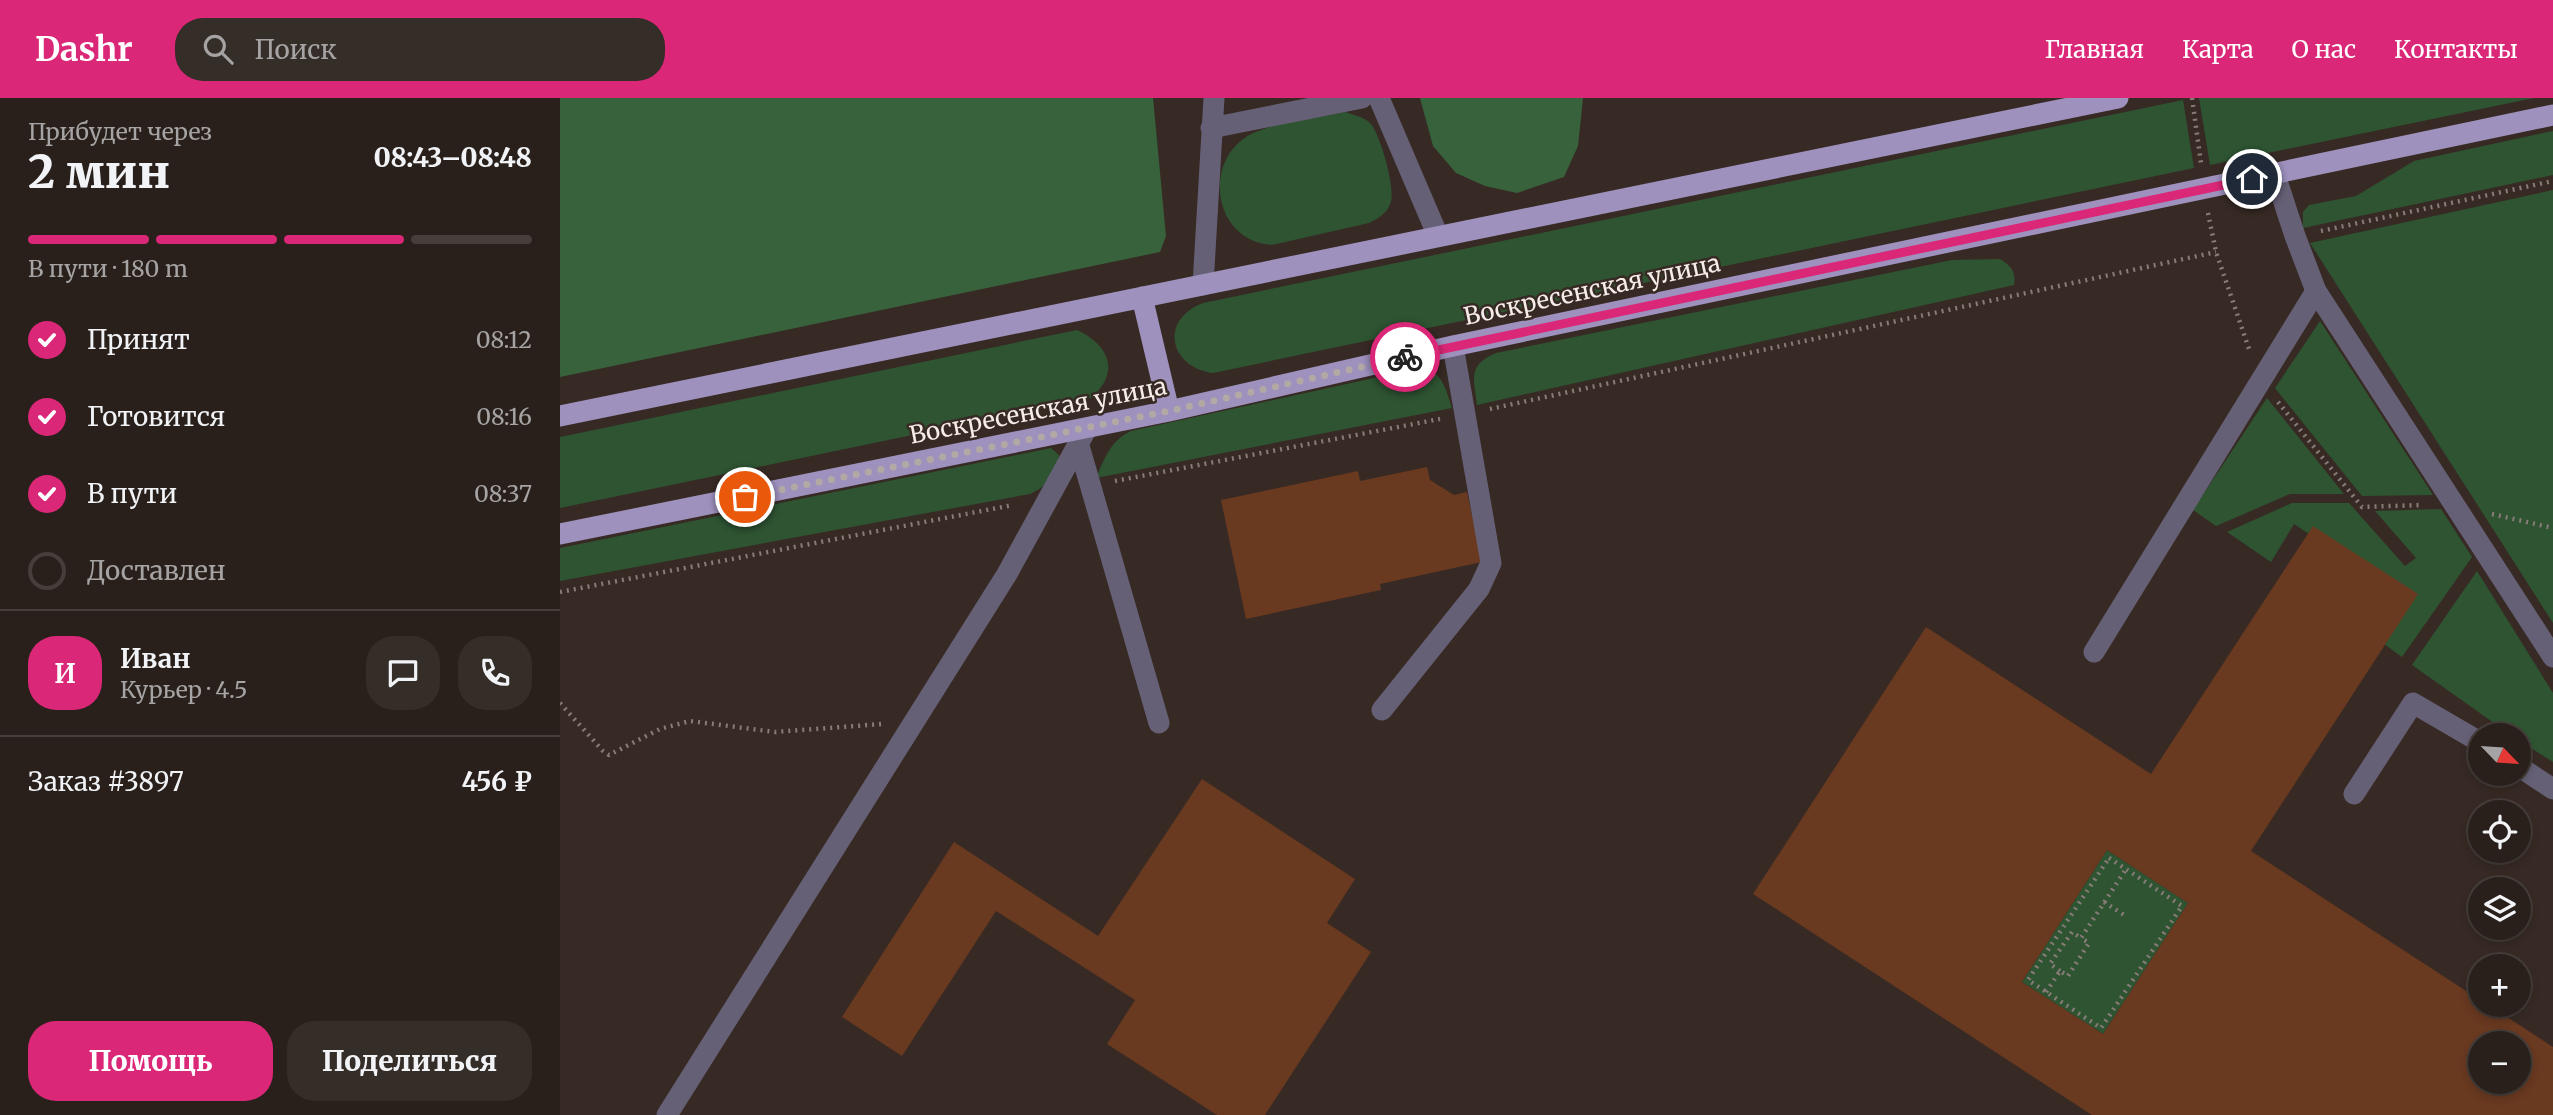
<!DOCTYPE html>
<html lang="ru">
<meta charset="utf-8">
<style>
body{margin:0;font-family:Merriweather,serif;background:#352d28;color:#f1f3f6;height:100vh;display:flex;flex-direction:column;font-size:26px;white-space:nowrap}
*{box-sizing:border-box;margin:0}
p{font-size:23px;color:#a5a3a3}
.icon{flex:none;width:38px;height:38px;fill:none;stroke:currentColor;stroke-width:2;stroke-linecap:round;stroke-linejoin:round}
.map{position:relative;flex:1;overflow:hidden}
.details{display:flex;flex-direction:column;background:#29201b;width:560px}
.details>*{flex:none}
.needle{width:46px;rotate:115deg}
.tools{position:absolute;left:1908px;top:625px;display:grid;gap:14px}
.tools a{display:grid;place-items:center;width:63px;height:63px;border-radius:50%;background:#29201b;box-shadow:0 4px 10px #0003,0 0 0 2px #453e3a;font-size:35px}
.pin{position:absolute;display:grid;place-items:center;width:60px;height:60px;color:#fff;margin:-30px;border:4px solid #fff;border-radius:50%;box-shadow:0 2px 7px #0007}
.courier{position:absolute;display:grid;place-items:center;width:70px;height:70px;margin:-35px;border:5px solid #db2777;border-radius:50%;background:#fff;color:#222;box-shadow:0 2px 9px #0007}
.headline em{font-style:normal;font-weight:800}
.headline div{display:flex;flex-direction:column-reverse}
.headline{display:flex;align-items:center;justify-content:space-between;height:119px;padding:0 28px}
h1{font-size:46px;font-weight:800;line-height:52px}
.bar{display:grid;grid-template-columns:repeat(4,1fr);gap:10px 7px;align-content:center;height:84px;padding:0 28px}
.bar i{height:9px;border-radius:5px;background:#453e3a}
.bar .active{background:#db2777}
.bar p{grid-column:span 4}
.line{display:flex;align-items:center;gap:18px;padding:0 28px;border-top:2px solid #453e3a}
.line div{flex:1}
.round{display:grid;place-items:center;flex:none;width:74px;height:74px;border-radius:28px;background:#352d28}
ol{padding:0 28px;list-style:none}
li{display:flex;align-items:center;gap:21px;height:77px}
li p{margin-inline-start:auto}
li .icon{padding:7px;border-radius:50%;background:#db2777;color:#fff;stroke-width:4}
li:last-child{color:#a5a3a3}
li i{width:38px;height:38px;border:4px solid #453e3a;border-radius:50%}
.primary-button{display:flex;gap:14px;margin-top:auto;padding:14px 28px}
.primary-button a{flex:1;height:80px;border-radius:28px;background:#db2777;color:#fff;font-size:28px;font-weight:800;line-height:80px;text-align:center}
.primary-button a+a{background:#352d28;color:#f1f3f6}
header{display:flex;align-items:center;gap:42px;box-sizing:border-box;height:98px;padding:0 35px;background:#db2777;color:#fff}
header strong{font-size:33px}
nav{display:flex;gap:38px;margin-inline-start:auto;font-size:24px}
.search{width:490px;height:63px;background:#352d28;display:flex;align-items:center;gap:18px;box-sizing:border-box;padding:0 24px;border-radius:28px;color:#a5a3a3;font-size:26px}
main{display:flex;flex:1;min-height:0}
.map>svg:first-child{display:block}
.green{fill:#2e5432}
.forest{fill:#37623c}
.building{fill:#693920;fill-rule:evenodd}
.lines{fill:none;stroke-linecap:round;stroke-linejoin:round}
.path{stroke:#877c77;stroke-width:4.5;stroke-dasharray:2 5;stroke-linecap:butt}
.minor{stroke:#666076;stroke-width:21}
.major{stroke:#9e91be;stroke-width:21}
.done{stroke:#b3a9a4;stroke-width:7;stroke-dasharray:0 12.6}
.route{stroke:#db2777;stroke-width:9}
.labels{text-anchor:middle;stroke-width:5;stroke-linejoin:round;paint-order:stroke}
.street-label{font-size:24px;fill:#f6ede9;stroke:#372a24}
</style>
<header>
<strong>Dashr</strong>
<div class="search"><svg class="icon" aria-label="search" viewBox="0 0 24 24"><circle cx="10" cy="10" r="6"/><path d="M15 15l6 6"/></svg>Поиск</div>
<nav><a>Главная</a><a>Карта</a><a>О нас</a><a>Контакты</a></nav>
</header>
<main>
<section class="details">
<div class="headline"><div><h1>2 мин</h1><p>Прибудет через</p></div><em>08:43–08:48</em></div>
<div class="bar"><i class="active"></i><i class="active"></i><i class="active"></i><i></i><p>В пути · 180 m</p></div>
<ol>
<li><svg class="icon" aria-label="check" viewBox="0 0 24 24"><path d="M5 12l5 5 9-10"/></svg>Принят<p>08:12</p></li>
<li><svg class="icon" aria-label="check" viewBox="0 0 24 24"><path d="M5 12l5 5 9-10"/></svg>Готовится<p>08:16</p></li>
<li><svg class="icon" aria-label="check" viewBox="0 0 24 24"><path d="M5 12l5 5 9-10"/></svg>В пути<p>08:37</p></li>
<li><i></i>Доставлен</li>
</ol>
<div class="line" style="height:126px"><b class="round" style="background:#db2777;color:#fff">И</b><div><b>Иван</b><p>Курьер · 4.5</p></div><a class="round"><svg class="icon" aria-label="chat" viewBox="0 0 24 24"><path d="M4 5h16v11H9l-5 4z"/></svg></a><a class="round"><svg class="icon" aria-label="phone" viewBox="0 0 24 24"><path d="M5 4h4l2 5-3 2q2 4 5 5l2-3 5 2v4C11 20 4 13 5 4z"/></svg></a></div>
<div class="line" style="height:91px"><div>Заказ #3897</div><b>456 ₽</b></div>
<div class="primary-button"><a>Помощь</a><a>Поделиться</a></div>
</section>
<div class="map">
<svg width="1993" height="1017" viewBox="0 0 1993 1017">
<rect width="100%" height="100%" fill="#372a24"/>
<path class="green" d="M1639,0H1974L1650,67Z
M1623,2L1634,70L653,275C609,269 599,222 643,205Z
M785,14C794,17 804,19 810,25C820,35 835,89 831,103C828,115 819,120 809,125L712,147C654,143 643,67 686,39C707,25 759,20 785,14Z
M1993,33V77L1743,130V114L1749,107L1796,98L1854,63Z
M1993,92V525L1750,145Z
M1440,161C1451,168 1456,173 1454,187L917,307C914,281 907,267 936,255L1392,162Z
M1760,223L1873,397L1802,398L1715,290Z
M517,232C549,247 561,274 531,300L0,410V339Z
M864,269C883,276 886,292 892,310L536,380C545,360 550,343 571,333Z
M1707,300L1784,396H1730L1656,428L1633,412Z
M491,350L499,357C500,374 485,390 470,396L0,483V450Z
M1732,405H1789L1845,468L1856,460L1815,413L1881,411L1912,459L1842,559L1810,536L1837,495L1734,426L1711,464L1667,434Z
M1917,473L1993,595V664L1958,642V637H1951L1852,567Z
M1547,752L1628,805L1543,936L1462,884Z"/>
<path class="forest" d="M0,0H593L606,138L600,154L0,279Z
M860,0H1023L1018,48L1004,79L957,95L925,88L896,75L873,48Z"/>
<path class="building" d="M867,369L870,382L894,397L907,394L922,464L820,486L821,492L686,521L661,402L798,373L800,383Z
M1753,428L1858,496L1691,753L1920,902V906H1927L1993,949V1017H1532L1193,796L1366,529L1591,676ZM1547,752L1628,805L1543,936L1462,884ZM1920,945H1958V984H1920Z
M642,681L795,781L767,825L811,854L705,1017H657L547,946L575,902L436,813L342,958L282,919L394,744L538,838Z"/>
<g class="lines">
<path class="path" d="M1632,0L1641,65
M1648,115L1656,154L1689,251
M1761,133L1993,83
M1718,304L1802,409L1862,407
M930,311L1656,154
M555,383L880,321
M1932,416L1993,430
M0,494L453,407
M0,605L43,653L49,657L100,631L130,623L215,634L322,626
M1549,760L1622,808L1541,930L1468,882Z
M1544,804L1564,817
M1500,873L1490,866L1512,834L1521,840
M1486,894L1500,873L1508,878L1529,845L1521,840L1566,771"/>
<path class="minor" d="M819,0L878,138
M651,30L802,0
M1715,77L1735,138L1756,193L1993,559
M643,187L654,0
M519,348L599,625
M1534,554L1756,193
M822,612L919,491L931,465L893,248
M1958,668L1993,691
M1794,696L1853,605L1920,644
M107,1017L447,476L527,330"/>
<path class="major" d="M582,199L609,313
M0,318L1558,0
M0,436L609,313L893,248L1993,17"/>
</g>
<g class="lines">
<path class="done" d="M185,399L609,313L845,259"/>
<path class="route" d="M845,259L1692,81"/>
</g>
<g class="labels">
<g class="street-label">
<text transform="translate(1032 192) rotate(-12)" y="8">Воскресенская улица</text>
<text transform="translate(478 313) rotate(-11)" y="8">Воскресенская улица</text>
</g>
</g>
</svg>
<div class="tools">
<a><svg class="needle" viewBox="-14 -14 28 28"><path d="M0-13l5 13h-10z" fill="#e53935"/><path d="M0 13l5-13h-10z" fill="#a5a3a3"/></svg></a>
<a><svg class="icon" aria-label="locate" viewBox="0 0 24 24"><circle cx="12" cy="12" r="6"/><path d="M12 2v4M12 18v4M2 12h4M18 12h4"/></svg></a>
<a><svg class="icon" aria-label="layers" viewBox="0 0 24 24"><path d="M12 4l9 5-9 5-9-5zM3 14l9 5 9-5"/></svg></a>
<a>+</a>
<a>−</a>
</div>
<div class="pin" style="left:185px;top:399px;background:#ea580c"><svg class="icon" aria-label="bag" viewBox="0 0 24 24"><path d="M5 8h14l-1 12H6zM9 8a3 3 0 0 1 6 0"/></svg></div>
<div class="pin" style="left:1692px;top:81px;background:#1f2937"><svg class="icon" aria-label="home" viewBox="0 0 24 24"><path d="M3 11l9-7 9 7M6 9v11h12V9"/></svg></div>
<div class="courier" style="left:845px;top:259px"><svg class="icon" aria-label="bike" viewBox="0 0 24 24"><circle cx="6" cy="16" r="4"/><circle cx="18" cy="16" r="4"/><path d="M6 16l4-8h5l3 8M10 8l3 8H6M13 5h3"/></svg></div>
</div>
</main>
